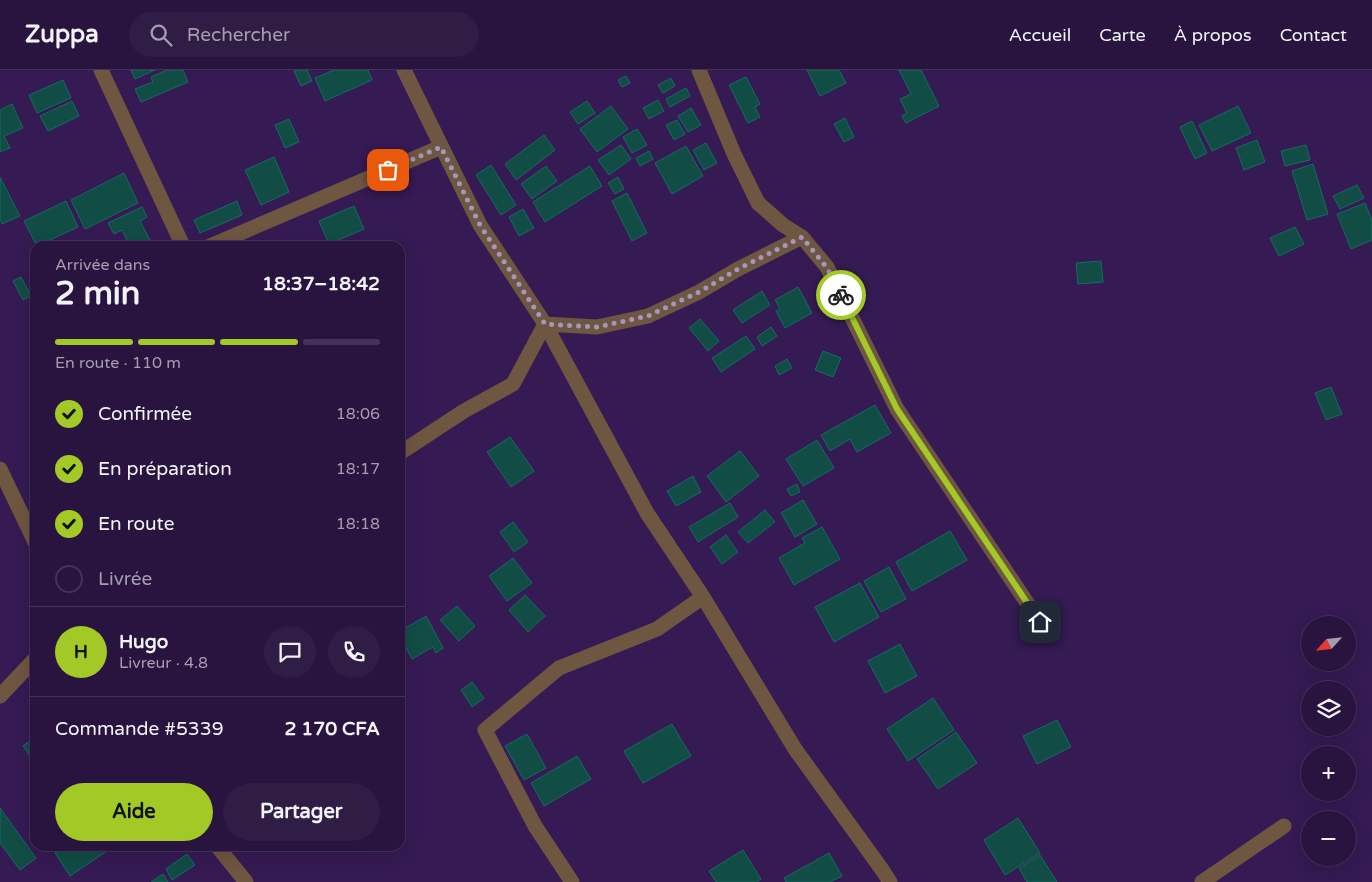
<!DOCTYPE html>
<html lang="fr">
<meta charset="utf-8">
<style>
body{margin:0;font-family:"Varela Round",sans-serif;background:#301d45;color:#f1f3f6;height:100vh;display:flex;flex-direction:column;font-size:19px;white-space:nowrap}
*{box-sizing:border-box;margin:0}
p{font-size:16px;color:#a59eb0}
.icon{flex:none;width:28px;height:28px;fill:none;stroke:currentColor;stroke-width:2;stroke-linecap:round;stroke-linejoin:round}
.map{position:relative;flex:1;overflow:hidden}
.drawer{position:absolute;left:30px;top:171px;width:375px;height:610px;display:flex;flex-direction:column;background:#28143e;border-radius:15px;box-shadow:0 5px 20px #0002,0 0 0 1px #443358}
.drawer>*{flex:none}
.needle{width:32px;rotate:243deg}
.tools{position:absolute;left:1301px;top:546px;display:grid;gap:10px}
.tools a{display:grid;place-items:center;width:55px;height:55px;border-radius:50%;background:#28143e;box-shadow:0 5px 20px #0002,0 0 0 1px #443358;font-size:25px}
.pin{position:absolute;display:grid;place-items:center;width:42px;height:42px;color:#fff;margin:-21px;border-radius:10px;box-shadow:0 2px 8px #0006}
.courier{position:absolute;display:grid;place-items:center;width:50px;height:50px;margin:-25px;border:4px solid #a3c927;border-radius:50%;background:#fff;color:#222;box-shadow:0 1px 6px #0007}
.summary em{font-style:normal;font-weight:700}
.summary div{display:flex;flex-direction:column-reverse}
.summary{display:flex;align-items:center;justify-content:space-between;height:85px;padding:0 25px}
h1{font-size:32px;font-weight:700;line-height:38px}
.bar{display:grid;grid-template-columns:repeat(4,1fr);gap:8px 5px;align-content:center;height:60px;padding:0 25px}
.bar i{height:6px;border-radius:4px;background:#443358}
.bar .on{background:#a3c927}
.bar p{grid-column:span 4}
.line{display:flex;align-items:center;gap:12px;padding:0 25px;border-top:1px solid #443358}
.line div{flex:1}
.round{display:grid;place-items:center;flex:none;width:52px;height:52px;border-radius:26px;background:#301d45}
ol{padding:0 25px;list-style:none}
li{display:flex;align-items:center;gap:15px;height:55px}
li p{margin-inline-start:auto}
li .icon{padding:5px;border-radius:50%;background:#a3c927;color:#111;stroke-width:4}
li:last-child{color:#a59eb0}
li i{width:28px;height:28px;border:2px solid #443358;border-radius:50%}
.action{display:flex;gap:10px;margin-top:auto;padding:10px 25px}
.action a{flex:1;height:58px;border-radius:30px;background:#a3c927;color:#111;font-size:20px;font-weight:700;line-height:58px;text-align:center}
.action a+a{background:#301d45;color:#f1f3f6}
header{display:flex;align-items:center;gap:30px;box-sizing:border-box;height:70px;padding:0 25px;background:#28143e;border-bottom:1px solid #443358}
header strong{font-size:24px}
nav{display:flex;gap:28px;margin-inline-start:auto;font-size:18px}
.search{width:350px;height:45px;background:#301d45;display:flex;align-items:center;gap:12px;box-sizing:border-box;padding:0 18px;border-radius:28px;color:#a59eb0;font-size:19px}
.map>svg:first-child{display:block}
.building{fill:#114c45;stroke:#136c62}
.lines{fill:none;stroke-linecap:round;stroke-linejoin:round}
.street{stroke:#6e5641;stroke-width:15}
.done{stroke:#a795c0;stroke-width:5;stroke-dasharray:0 9}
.route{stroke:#a3c927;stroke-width:6}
</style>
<header>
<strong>Zuppa</strong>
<div class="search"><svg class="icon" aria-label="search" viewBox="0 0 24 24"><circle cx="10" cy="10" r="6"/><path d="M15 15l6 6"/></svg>Rechercher</div>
<nav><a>Accueil</a><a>Carte</a><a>À propos</a><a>Contact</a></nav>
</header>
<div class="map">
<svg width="1372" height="812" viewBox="0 0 1372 812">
<rect width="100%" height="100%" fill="#351a53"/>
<path class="building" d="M131,0H155L135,9Z
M167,0H183L188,12L141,32L135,19L153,12L151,7Z
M297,0H307L312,11L301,16L294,1Z
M334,0H368L372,10L325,31L315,8Z
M807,0H839L846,13L820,26Z
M899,0H921L939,36L906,53L902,46L907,43L900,29L911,24Z
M626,6L630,13L622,17L618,10Z
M746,7L760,34L755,37L760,47L748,53L729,15Z
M671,8L675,16L663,23L658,15Z
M63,10L71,28L37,43L29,25Z
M686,18L690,26L670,37L666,29Z
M658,30L664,41L649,49L643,38Z
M72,31L79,46L48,61L40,46Z
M587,31L595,43L578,54L570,42Z
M12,34L23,58L4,66L10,78L0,82V40Z
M611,36L628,59L597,82L580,59Z
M1238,36L1251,63L1212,81L1199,55Z
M691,38L701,55L688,62L678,46Z
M845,48L854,67L844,72L834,54Z
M289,49L299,72L285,78L275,55Z
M677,50L685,64L674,70L666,55Z
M1192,51L1207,83L1195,89L1180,57Z
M637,59L647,75L632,83L623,67Z
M544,65L555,80L516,110L505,94Z
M1257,70L1265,92L1244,100L1236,78Z
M706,73L717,93L704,100L693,80Z
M621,75L631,89L609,105L598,90Z
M1306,75L1310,90L1285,96L1281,81Z
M686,76L703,106L672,124L655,93Z
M649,81L653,89L640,96L636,88Z
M274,87L289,122L261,135L245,100Z
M1313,94L1328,144L1307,150L1292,101Z
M491,95L516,135L501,145L476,105Z
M546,96L557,111L532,129L521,114Z
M590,96L602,116L545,152L533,132Z
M124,103L138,133L85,159L71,130Z
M0,107L20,146L2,154L0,149Z
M618,107L624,119L615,124L608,113Z
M1357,115L1364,128L1340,139L1333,126Z
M627,123L647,163L632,171L612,131Z
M66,131L78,157L37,176L24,151Z
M237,131L242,145L200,163L194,150Z
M1365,133L1372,150V170L1351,179L1337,144Z
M354,136L364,159L329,174L319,151Z
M142,137L147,147L140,151L153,176H130L122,160L114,164L108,153Z
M523,139L534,158L519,166L509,147Z
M1295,157L1304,174L1279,186L1270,168Z
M1101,191L1103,212L1078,214L1076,193Z
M21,207L31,226L23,230L13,211Z
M798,217L812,243L785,258L776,241L780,239L775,230Z
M762,221L770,235L742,253L733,240Z
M700,249L719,271L708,281L689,258Z
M771,257L777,266L762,276L757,267Z
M746,266L755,279L721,302L712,288Z
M823,281L841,288L833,307L815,300Z
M787,289L792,298L779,305L775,296Z
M1331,317L1342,344L1326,350L1315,323Z
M875,335L891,363L857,382L850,369L830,381L821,365Z
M510,367L534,401L511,417L487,382Z
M817,370L834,398L803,416L786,389Z
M740,381L759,406L726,432L707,406Z
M693,406L701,422L676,436L667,421Z
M797,414L800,422L791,426L787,419Z
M803,430L817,454L795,467L781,443Z
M730,433L738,447L698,472L689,457Z
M765,440L775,452L748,473L738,462Z
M513,452L528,472L514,482L500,462Z
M822,457L840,489L794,515L779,488L805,473L802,468Z
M950,461L967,490L912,521L896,492Z
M726,465L738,482L722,494L710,477Z
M513,488L532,513L507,531L489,506Z
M889,497L906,529L881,542L864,511Z
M860,513L879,547L834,572L815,537Z
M525,525L545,546L528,562L509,540Z
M457,536L475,556L459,571L440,550Z
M426,546L443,578L436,583L433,577L412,589L400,567V561Z
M900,574L917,606L885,623L868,591Z
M472,612L484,628L472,637L461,620Z
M933,628L954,660L908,691L887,659Z
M1057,650L1071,677L1037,694L1023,666Z
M672,654L691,686L643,713L624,681Z
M956,662L977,693L938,719L917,689Z
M527,664L546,698L524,710L505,676Z
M31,670L35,676V693L23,676Z
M577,686L591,709L544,736L531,713Z
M0,738L36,788L20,800L0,773Z
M1018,748L1040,783L1005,805L984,770Z
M65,776H113V777L70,806L55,783Z
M743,780L761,809L757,812H716L709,801Z
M829,783L842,806L830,812H786L784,808Z
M187,784L195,795L172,810L166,799Z
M1040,785L1057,812H1027L1019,798Z
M163,804L168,812H151Z"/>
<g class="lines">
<path class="street" d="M101,0L183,176
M404,0L480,155L545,254L647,443L703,527L795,679L883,801L890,812
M699,0L734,84L758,133L783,155L802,167L827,197L897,339L1040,552
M210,176L441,77
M400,383L464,341L513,314L545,254L597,257L648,246L699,222L738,199L802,167
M0,399L35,472
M0,626L35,589
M217,776L246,812
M572,812L535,756L485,660L535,618L559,598L657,559L703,527
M1202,812L1284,756"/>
</g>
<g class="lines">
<path class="done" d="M388,100L441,77L480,155L545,254L597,257L648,246L699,222L738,199L802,167L827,198L841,225"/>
<path class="route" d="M841,225L897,339L1040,552"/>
</g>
</svg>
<div class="tools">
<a><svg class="needle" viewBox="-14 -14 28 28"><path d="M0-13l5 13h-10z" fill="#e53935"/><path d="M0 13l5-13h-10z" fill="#a59eb0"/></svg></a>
<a><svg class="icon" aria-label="layers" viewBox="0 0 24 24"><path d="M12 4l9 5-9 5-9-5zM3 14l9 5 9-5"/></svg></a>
<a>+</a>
<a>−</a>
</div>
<div class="pin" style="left:388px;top:100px;background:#ea580c"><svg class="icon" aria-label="bag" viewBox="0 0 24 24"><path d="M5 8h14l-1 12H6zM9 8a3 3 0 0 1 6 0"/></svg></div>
<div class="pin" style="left:1040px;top:552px;background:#1f2937"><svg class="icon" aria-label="home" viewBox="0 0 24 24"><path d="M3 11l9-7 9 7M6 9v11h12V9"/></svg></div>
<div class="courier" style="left:841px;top:225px"><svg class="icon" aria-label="bike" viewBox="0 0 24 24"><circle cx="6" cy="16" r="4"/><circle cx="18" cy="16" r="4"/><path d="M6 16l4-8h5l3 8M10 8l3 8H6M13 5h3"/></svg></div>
<section class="drawer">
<div class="summary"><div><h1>2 min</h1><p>Arrivée dans</p></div><em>18:37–18:42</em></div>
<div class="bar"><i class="on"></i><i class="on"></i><i class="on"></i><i></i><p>En route · 110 m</p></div>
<ol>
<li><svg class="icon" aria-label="check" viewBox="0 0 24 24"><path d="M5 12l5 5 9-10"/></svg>Confirmée<p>18:06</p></li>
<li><svg class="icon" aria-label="check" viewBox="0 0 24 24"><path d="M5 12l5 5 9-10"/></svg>En préparation<p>18:17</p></li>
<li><svg class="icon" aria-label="check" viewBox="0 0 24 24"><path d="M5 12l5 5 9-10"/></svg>En route<p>18:18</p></li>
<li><i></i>Livrée</li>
</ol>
<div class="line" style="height:90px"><b class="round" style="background:#a3c927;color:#111">H</b><div><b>Hugo</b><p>Livreur · 4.8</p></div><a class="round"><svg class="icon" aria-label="chat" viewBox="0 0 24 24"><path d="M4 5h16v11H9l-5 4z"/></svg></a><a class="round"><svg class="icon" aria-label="phone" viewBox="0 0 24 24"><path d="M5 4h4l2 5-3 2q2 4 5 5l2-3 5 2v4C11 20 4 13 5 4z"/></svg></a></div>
<div class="line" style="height:65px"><div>Commande #5339</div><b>2 170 CFA</b></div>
<div class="action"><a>Aide</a><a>Partager</a></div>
</section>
</div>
